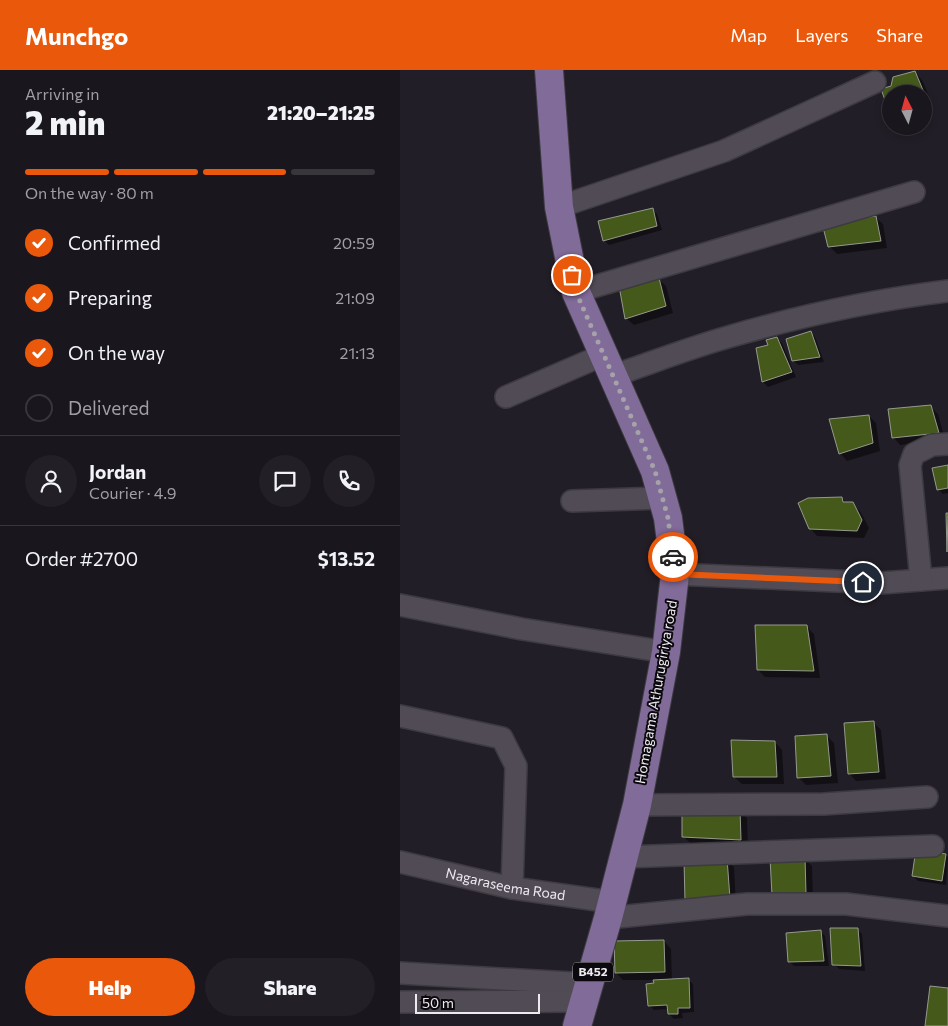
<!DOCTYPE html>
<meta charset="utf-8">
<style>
body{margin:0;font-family:Commissioner,sans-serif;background:#231f26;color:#f1f3f6;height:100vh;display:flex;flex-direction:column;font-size:19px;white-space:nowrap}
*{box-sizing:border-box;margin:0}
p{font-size:16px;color:#9f9fa4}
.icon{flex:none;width:28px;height:28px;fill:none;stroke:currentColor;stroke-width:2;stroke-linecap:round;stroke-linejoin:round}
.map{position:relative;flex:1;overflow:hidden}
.panel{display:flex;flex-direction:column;background:#1a161d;width:400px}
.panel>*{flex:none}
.needle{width:32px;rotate:354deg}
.buttons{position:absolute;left:482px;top:15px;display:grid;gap:10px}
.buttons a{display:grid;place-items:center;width:50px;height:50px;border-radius:50%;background:#1a161d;box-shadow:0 2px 8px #0003,0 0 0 1px #38353b;font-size:25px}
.scale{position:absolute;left:15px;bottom:12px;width:125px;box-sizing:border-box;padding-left:5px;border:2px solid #ece9ef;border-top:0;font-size:14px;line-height:18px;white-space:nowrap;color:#ece9ef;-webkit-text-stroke:4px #0b090d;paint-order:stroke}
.pin{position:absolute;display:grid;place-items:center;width:42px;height:42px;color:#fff;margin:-21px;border:2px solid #fff;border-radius:50%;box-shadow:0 1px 5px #0007}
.courier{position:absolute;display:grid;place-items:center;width:50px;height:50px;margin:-25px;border:4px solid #ea580c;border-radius:50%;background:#fff;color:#222;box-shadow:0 1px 6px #0007}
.head em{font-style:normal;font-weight:800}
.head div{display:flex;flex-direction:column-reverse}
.head{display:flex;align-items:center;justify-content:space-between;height:85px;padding:0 25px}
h1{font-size:32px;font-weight:800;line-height:38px}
.bar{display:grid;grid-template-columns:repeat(4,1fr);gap:8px 5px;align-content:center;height:60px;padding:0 25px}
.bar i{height:6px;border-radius:4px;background:#38353b}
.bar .current{background:#ea580c}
.bar p{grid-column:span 4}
.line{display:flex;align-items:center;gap:12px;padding:0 25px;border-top:1px solid #38353b}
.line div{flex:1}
.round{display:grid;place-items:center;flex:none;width:52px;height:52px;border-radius:26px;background:#231f26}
ol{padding:0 25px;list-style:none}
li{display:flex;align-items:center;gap:15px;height:55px}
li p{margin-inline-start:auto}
li .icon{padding:5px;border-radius:50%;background:#ea580c;color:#fff;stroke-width:4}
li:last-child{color:#9f9fa4}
li i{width:28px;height:28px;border:2px solid #38353b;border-radius:50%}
.cta{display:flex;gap:10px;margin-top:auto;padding:10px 25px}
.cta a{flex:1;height:58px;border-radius:30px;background:#ea580c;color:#fff;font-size:20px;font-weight:800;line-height:58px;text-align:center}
.cta a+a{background:#231f26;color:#f1f3f6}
header{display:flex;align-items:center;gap:30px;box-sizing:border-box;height:70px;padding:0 25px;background:#ea580c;color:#fff}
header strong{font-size:24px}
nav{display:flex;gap:28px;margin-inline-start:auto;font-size:18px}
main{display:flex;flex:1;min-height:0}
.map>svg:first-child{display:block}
.shadow{fill:#0007}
.building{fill:#45591b;stroke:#959a8e}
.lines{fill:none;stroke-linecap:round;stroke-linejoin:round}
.minor-casing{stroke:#3d3a41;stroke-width:24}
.major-casing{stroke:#3d3a41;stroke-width:30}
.minor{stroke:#504b55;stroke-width:21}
.major{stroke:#816b99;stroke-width:28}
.done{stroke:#a5a2a9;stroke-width:5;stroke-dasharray:0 9}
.route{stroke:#ea580c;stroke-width:6}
.labels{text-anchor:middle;stroke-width:4;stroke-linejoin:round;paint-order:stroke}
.shield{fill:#0b090d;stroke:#a8a6ab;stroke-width:1}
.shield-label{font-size:12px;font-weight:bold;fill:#ece9ef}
.street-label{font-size:14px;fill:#ece9ef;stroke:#0b090d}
</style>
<header>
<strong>Munchgo</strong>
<nav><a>Map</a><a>Layers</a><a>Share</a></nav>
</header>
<main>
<section class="panel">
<div class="head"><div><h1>2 min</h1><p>Arriving in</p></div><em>21:20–21:25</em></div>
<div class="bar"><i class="current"></i><i class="current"></i><i class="current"></i><i></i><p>On the way · 80 m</p></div>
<ol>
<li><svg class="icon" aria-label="check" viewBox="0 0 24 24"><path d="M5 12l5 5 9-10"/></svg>Confirmed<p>20:59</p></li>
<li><svg class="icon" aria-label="check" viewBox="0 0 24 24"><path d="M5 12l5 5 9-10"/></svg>Preparing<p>21:09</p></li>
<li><svg class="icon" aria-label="check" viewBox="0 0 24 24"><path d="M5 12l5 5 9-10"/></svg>On the way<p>21:13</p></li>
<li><i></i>Delivered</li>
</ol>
<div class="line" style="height:90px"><a class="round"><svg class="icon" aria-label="person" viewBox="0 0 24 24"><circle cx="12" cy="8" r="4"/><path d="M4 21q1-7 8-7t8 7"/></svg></a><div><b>Jordan</b><p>Courier · 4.9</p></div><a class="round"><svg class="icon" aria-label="chat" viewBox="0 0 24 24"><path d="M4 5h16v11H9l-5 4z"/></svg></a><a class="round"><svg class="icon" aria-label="phone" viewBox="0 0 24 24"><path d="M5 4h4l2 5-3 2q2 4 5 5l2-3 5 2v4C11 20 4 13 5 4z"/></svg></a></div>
<div class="line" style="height:65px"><div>Order #2700</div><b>$13.52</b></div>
<div class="cta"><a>Help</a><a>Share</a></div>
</section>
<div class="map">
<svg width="548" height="956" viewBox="0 0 548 956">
<rect width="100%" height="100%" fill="#221e27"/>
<path class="shadow" d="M515,2L522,10L532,33L524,47V24H491V44L483,20L492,17Z
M252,139L257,144L262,160L209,175L204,170Z
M475,147L483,154L487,178L437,184L429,176Z
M258,209L266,216L273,243L234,255L226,248Z
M410,262L415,267L424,292L398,295L393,290Z
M377,268L382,273L396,307L368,317L363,312L357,279L369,276Z
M530,336L538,344L545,370L500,375L493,367Z
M469,346L476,353L480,381L447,391L440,383Z
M548,397V423L543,424L538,419Z
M442,428L447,433L452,434L460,441L469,458L464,468L417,466L410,458Z
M407,557L414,564L420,608L365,607L358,600Z
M473,652L481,660L486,709L456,711L449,703Z
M427,666L434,673L438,713L406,715L398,707Z
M375,672L382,680L384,714H342L334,707Z
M340,740L347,748L348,777L291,774L283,766Z
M546,785L548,787L546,815L518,811L513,806Z
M404,788L412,796L413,831L381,832Z
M327,790L334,797L336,836L285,791Z
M457,859L462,864L465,901L439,899L434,894Z
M420,861L425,866L429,896H394L389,891Z
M264,871L271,879L272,910L288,909L293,914L294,942L282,943L283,948L274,949L269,944V939L254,940L249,935L255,910H223L216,903Z"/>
<path class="building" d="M515,1L525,25L524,27V24H491V47L481,19L491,16L493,7Z
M253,138L257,156L203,171L198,151Z
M476,146L481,171L428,177L422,153Z
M259,208L266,236L225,249L219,216Z
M411,261L420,287L392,291L386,269Z
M377,267L392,302L362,312L356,278L368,275L366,270Z
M531,335L539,363L492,368L488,339Z
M469,345L473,373L439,384L429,349Z
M548,395V418L537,420L532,398Z
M442,427L443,432H453L462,450L457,461L409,459L398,433L408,428Z
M546,443H548L547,482Z
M355,555H407L414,601L357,600Z
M474,651L479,702L448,704L444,653Z
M427,664L431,706L397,708L395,666Z
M331,670L375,671L377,707H333Z
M340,739L341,770L282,767V741Z
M516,779L546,784L542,811L512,806Z
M405,787L406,824L372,825L370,788Z
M327,788L330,829L285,831L284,790Z
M430,858H458L461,896L432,895Z
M421,860L424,891L388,892L386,863Z
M264,870L265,902L215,903L214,871Z
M289,908L290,938H278V944H268L267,935L248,936L246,914L254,913L253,910Z
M530,916L548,918V956H525Z"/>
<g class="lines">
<g class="minor-casing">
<g id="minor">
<path d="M159,137L324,81L475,12"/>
<path d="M176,222L514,122"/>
<path d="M212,306C251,293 289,278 328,267C400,246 474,230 548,221"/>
<path d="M106,327L203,285"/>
<path d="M172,431L262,428"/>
<path d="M275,504L481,513L548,508"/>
<path d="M521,510L510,395L514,384L532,375L548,374"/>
<path d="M0,535L122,559L266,582"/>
<path d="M0,646L102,668L116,696L112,818"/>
<path d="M237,735L424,734L527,727"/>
<path d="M224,787L533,776"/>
<path id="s1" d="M0,792L112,818L212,832"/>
<path d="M208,848L347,834H446L548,846"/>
<path d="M0,903L189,914"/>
<path d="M0,932L185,931"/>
</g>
</g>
<g class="major-casing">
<path id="major" d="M149,0L159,137L176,222L255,401L268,448L275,504L266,582L237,735L208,848L177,956"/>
</g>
<use href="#minor" class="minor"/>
<use href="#major" class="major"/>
</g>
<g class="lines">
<path class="done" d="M172,205L176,222L255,401L268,448L273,487"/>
<path class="route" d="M273,487L275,504L463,512"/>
</g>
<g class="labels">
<rect class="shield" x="173" y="892.5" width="40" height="19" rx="4"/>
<g class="shield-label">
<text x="193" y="906">B452</text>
</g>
<g class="street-label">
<text transform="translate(256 622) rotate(-80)" y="5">Homagama Athurugiriya road</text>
<text dy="5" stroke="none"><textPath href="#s1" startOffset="108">Nagaraseema Road</textPath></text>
</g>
</g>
</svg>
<div class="buttons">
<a><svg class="needle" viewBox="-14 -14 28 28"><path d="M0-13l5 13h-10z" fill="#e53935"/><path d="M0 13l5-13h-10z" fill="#9f9fa4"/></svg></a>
</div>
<div class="scale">50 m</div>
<div class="pin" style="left:172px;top:205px;background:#ea580c"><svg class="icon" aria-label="bag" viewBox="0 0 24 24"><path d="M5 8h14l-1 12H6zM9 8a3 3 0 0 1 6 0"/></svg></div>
<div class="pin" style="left:463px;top:512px;background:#1f2937"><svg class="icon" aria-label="home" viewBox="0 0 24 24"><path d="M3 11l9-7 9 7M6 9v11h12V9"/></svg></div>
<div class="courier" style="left:273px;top:487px"><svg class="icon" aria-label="car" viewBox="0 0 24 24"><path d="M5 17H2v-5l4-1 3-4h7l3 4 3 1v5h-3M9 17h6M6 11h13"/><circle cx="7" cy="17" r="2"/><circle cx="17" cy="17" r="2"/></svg></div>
</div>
</main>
